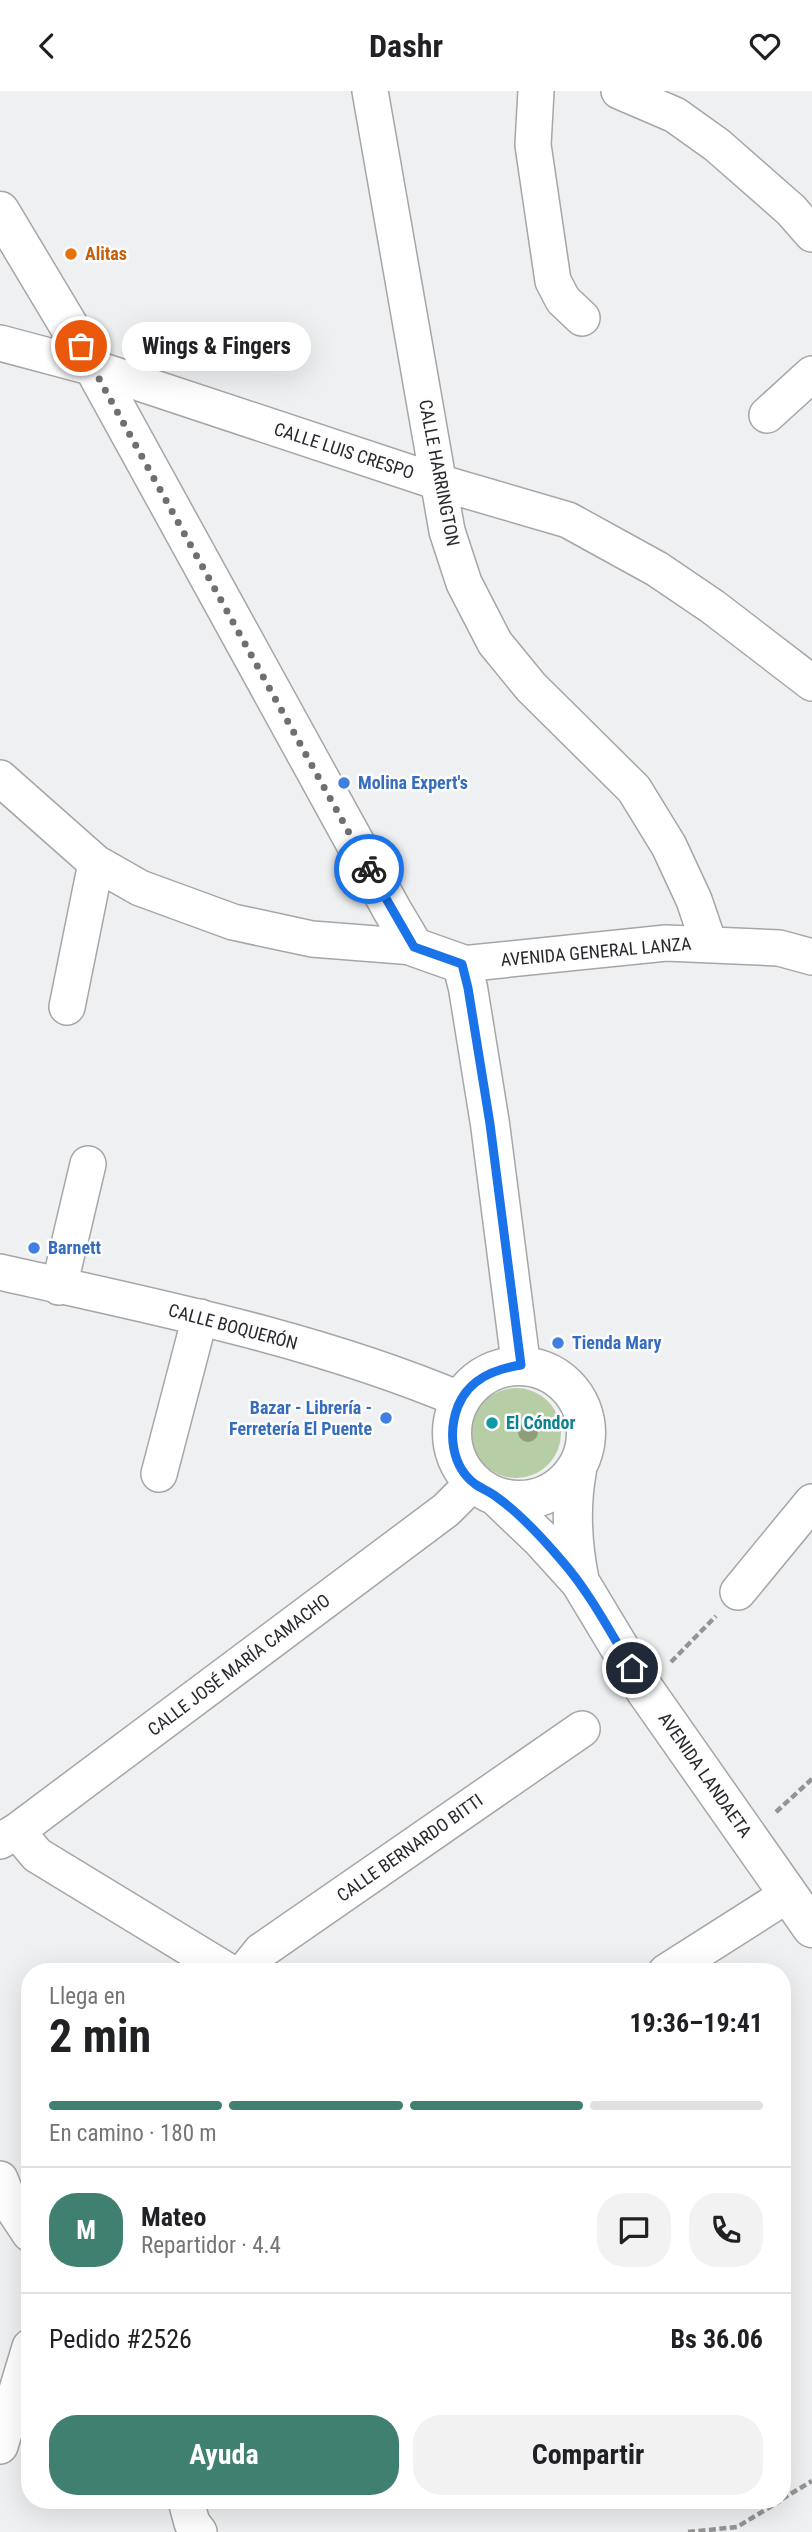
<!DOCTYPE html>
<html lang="es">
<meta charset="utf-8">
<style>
body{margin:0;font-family:"Roboto Condensed",sans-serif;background:#f2f2f2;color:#202124;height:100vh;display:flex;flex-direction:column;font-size:26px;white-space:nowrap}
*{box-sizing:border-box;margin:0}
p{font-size:23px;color:#757577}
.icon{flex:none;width:38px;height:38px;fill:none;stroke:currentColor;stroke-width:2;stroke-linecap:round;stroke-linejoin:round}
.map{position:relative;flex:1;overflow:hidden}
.drawer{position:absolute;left:21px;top:1872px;width:770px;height:546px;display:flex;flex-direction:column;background:#fff;border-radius:28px;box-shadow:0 7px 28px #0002}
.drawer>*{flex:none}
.pin{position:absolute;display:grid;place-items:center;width:60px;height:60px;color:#fff;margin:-30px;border:4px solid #fff;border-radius:50%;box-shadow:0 2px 7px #0007}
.courier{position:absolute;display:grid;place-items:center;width:70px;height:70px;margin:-35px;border:5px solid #1a73e8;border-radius:50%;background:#fff;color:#222;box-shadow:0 2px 9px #0007}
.bubble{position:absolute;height:49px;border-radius:24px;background:#fff;box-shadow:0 7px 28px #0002;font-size:23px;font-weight:700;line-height:49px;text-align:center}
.overview em{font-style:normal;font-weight:700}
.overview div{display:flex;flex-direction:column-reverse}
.overview{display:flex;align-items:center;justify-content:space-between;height:119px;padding:0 28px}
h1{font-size:46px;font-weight:700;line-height:52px}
.bar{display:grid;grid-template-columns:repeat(4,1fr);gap:10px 7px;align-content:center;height:84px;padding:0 28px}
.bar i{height:9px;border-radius:5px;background:#e0e0e0}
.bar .active{background:#3f8070}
.bar p{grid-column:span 4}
.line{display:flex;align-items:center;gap:18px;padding:0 28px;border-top:2px solid #e0e0e0}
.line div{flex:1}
.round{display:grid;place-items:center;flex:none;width:74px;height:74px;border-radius:28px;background:#f2f2f2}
.cta{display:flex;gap:14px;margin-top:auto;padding:14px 28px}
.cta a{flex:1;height:80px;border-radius:28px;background:#3f8070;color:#fff;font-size:28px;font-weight:700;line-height:80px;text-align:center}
.cta a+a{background:#f2f2f2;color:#202124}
header{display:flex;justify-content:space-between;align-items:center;height:91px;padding:0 28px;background:#fff;font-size:32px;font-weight:700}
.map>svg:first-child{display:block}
.green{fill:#b7cda5}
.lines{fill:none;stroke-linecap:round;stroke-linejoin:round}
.minor-casing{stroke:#a6a6a7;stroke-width:38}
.major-casing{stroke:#a6a6a7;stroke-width:41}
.path{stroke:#949495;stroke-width:4.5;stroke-dasharray:7 3.5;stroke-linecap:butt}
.minor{stroke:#fff;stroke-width:35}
.major{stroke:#fff;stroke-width:38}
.tree{fill:#8d9e7b}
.done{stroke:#6e6f70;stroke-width:7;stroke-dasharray:0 12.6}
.route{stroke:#1a73e8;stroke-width:9}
.food-dot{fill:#e8710a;stroke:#fdfdff;stroke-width:2.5}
.shop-dot{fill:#3f7fe0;stroke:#fdfdff;stroke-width:2.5}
.culture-dot{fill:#0f9aa8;stroke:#fdfdff;stroke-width:2.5}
.labels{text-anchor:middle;stroke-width:5;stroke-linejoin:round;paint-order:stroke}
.food-label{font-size:18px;font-weight:bold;fill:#c56008;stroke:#fdfdff;text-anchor:start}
.street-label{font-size:18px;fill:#29292a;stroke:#fdfdff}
.shop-label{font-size:18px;font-weight:bold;fill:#366cbe;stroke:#fdfdff;text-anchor:start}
.culture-label{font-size:18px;font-weight:bold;fill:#0d838f;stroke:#fdfdff;text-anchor:start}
</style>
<header><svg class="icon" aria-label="back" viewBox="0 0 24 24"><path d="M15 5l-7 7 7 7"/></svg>Dashr<svg class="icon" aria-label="heart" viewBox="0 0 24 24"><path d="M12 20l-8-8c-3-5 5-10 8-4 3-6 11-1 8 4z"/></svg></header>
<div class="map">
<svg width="812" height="2441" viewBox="0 0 812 2441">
<rect width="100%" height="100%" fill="#eff0f1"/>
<path class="green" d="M471 1342a45 45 0 1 1 90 0a45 45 0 1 1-90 0Z"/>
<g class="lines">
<g class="minor-casing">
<path id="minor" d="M370,0L447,440L464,492L495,552L531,596L634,698L669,755L694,809L709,853
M536,0L533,54L553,190L563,209L582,227
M619,0L675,24L717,54L791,119L812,143
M0,252L94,277L438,391L568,429L657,478L713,516L812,592
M767,324L812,283
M0,687L96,772L140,797L233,831L312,848L414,856
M462,873L666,852L779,857L812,866
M67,916L96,772
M0,1181C155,1216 314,1247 461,1309
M59,1196L88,1073
M159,1383L200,1226
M738,1501L812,1411
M17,1740L37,1764L229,1881
M0,1750L17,1740L446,1419L473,1392
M244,1881L261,1860L582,1638
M666,1881L787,1804
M0,2088L10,2113L30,2143
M0,2355L30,2256
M186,2410L192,2432L199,2441"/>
</g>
<g class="major-casing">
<path id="major" d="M0,120L94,277L392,819L414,856L462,873L468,897L490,1033L521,1274
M452 1342a67 67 0 1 1 134 0a67 67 0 1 1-134 0Z
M577,1379C570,1417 572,1453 580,1491
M498,1407L541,1448L580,1491L645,1599L812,1837"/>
</g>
<path class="path" d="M671,1571L716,1525
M776,1721L812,1688
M782,2408L812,2390
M688,2441L737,2436L780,2410"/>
<use href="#minor" class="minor"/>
<use href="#major" class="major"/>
</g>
<circle class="tree" cx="528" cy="1341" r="10"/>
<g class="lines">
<path class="done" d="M81,255L369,778"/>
<path class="route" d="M369,778L414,856L462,873L468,897L490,1033L521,1274C494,1278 469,1288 458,1315C448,1341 451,1375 475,1393C482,1398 491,1401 498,1407C519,1422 545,1450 562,1470C590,1502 610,1541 632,1577"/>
</g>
<circle class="food-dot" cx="71" cy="163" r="7"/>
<g class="shop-dot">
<circle cx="344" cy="692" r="7"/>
<circle cx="34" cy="1157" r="7"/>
<circle cx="558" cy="1252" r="7"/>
<circle cx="386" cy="1327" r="7"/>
</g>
<circle class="culture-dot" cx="492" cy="1332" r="7"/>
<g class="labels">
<g class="food-label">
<text x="85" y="169">Alitas</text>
</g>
<g class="street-label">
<text transform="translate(344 360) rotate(18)" y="6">CALLE LUIS CRESPO</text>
<text transform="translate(439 382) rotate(79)" y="6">CALLE HARRINGTON</text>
<text transform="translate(596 861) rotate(-5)" y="6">AVENIDA GENERAL LANZA</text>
<text transform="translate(233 1236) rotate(15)" y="6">CALLE BOQUERÓN</text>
<text transform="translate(239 1574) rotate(-37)" y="6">CALLE JOSÉ MARÍA CAMACHO</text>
<text transform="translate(705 1684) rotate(55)" y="6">AVENIDA LANDAETA</text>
<text transform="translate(410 1757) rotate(-35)" y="6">CALLE BERNARDO BITTI</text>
</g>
<g class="shop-label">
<text x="358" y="698">Molina Expert's</text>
<text x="48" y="1163">Barnett</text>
<text x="572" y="1258">Tienda Mary</text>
<text x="372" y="1323" text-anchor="end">Bazar - Librería -<tspan x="372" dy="21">Ferretería El Puente</tspan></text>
</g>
<g class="culture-label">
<text x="506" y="1338">El Cóndor</text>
</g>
</g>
</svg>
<div class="pin" style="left:81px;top:255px;background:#ea580c"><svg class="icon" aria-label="bag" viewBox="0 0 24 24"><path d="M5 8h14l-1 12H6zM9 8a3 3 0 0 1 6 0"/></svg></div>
<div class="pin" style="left:632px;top:1577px;background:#1f2937"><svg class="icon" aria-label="home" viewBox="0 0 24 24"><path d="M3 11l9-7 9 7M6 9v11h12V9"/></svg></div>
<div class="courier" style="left:369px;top:778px"><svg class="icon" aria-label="bike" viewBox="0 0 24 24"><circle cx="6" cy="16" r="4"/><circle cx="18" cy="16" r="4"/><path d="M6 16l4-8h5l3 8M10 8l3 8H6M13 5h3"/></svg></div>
<div class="bubble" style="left:122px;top:231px;width:189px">Wings &amp; Fingers</div>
<section class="drawer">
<div class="overview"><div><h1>2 min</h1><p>Llega en</p></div><em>19:36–19:41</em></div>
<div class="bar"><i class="active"></i><i class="active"></i><i class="active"></i><i></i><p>En camino · 180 m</p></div>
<div class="line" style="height:126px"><b class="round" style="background:#3f8070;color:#fff">M</b><div><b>Mateo</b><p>Repartidor · 4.4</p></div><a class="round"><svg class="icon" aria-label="chat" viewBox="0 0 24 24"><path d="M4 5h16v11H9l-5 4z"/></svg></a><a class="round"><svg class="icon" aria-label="phone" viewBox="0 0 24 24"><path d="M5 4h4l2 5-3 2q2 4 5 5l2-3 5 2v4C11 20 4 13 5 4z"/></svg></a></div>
<div class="line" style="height:91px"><div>Pedido #2526</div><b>Bs 36.06</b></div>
<div class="cta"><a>Ayuda</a><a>Compartir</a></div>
</section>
</div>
